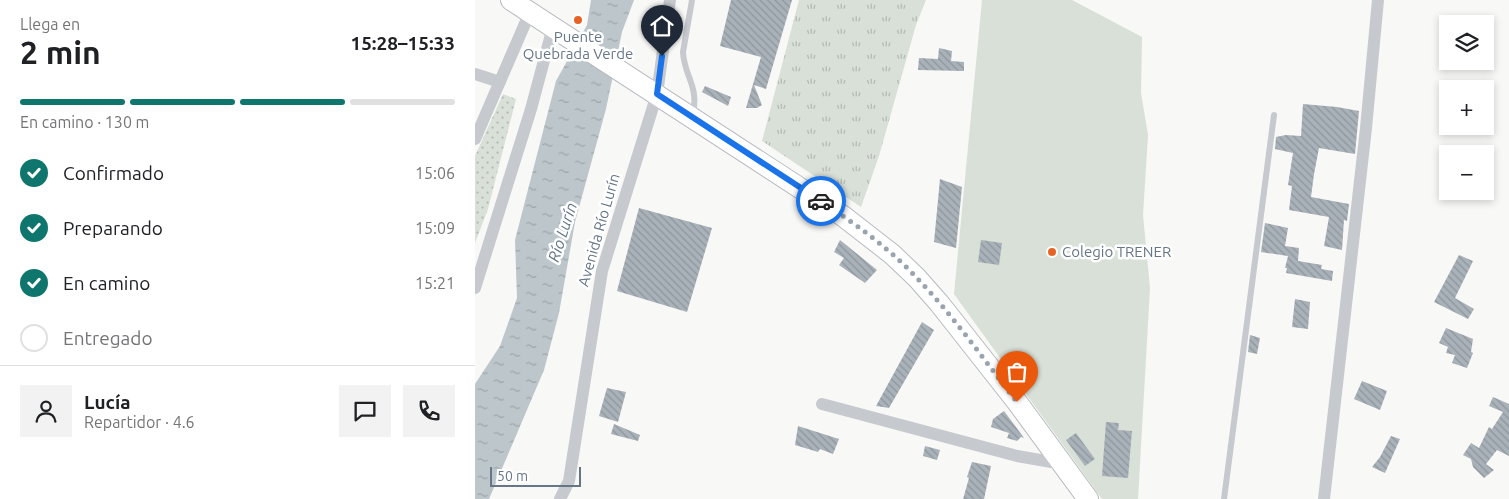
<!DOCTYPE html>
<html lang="es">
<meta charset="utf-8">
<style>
body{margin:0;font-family:Ubuntu,sans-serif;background:#f2f2f2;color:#202124;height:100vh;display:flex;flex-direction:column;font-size:19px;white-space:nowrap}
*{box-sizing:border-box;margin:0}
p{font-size:16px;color:#757577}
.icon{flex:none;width:28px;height:28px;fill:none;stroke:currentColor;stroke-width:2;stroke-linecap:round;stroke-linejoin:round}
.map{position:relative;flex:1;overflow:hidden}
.panel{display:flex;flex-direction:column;background:#fff;width:475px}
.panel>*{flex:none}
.fabs{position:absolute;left:964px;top:15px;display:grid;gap:10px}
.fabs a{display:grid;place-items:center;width:55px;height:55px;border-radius:0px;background:#fff;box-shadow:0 2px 8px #0003;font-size:25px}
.scale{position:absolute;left:15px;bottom:12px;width:91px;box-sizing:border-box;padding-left:5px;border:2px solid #677687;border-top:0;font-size:14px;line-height:18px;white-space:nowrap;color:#677687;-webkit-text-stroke:4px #fff;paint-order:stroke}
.pin{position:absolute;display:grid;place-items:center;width:42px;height:42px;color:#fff;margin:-51px -21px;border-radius:50% 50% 50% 0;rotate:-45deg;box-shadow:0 0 5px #0007}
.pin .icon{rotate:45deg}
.courier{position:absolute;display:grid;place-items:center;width:50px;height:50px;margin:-25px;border:4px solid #1a73e8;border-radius:50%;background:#fff;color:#222;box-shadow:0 1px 6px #0007}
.overview em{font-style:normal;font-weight:600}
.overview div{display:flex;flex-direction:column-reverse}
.overview{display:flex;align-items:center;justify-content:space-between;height:85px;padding:0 20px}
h1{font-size:32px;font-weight:600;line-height:38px}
.bar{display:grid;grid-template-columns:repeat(4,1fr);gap:8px 5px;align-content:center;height:60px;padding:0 20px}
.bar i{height:6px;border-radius:4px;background:#e0e0e0}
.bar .active{background:#0f766e}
.bar p{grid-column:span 4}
.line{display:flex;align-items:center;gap:12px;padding:0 20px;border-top:1px solid #e0e0e0}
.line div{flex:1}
.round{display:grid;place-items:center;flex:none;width:52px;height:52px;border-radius:0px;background:#f2f2f2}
ol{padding:0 20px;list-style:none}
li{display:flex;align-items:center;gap:15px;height:55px}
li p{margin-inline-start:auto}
li .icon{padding:5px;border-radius:50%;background:#0f766e;color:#fff;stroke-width:4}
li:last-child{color:#757577}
li i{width:28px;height:28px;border:2px solid #e0e0e0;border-radius:50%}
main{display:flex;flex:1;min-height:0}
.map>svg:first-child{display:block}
.grass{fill:url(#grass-tufts)}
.garden{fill:url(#garden-dots)}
.pitch{fill:#d9e0d7}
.water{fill:url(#water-ripples)}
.building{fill:url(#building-back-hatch)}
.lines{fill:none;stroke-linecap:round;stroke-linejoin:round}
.primary-casing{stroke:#b7bbbf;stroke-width:22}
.lane{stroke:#c6c9cd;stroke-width:6}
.street{stroke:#c6c9cd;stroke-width:12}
.primary{stroke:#fff;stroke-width:20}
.done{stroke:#9aa4ae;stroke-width:5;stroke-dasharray:0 9}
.route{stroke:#1a73e8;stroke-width:6}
.poi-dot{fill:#e76227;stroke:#fff;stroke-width:2}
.labels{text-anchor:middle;stroke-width:5;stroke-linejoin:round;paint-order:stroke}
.poi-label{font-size:15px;fill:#677687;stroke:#fff}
.street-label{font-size:15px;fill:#677687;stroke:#fff}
.water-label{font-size:16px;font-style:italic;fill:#637783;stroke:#fff}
</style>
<main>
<section class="panel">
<div class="overview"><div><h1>2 min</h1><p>Llega en</p></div><em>15:28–15:33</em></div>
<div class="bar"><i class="active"></i><i class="active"></i><i class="active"></i><i></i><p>En camino · 130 m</p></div>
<ol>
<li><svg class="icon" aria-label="check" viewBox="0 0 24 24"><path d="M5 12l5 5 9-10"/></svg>Confirmado<p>15:06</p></li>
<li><svg class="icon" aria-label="check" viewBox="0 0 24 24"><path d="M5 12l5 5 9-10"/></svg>Preparando<p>15:09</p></li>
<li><svg class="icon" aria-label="check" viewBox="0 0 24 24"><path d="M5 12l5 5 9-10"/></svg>En camino<p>15:21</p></li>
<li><i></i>Entregado</li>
</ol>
<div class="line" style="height:90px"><a class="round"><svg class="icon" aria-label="person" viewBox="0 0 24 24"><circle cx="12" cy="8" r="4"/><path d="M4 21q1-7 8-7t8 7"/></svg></a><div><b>Lucía</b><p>Repartidor · 4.6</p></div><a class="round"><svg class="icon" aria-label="chat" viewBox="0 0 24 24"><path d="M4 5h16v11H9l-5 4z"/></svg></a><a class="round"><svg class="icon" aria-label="phone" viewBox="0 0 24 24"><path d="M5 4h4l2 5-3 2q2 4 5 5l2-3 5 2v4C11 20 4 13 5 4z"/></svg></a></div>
</section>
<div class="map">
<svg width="1034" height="499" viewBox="0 0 1034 499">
<defs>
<pattern id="grass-tufts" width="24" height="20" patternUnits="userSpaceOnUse" patternTransform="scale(1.25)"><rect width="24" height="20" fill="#d9e0d7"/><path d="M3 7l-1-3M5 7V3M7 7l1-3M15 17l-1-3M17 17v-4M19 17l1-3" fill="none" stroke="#b4bab4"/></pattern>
<pattern id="garden-dots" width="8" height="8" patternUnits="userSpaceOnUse" patternTransform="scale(1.25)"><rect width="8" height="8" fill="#d9e0d7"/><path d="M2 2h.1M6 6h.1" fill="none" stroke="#b4bab4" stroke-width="1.8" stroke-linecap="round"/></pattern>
<pattern id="water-ripples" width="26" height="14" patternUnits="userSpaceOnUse" patternTransform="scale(1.25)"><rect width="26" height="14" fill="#bcc6cb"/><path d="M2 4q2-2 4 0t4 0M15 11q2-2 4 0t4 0" fill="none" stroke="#9da5aa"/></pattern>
<pattern id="building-back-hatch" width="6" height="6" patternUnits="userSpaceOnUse" patternTransform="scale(1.25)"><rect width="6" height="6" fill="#aab2b9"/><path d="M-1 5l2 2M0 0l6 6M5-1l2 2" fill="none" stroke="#8e959c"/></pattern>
</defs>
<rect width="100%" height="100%" fill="#f8f8f6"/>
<path class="grass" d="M324,0H451L441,25L404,156L386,207L287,141Z"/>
<path class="garden" d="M28,94L41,99L13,209L0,243V156Z"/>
<path class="pitch" d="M507,0H597L667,37L666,93L673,135L668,215L675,288L663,499H627L479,294Z"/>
<path class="water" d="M116,0H159L147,32L131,109L100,222L84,313L69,370L14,499H0V384L25,346L42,298L40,240L81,81L112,25Z"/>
<path class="building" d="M256,0H317L291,89L279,85L287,105L282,108H271L286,57L245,46Z
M464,48L477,51L476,61L489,62V71L443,70L444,58L463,59Z
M230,86L256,97L253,106L227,92Z
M828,104L862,107L884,111L880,154L844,148L839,174L836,197L874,204L872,221L869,220L867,250L849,246L854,217L814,210L817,186L813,185L818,153L800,149L801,137L811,135L826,136Z
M465,179L487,187L481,248L459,242Z
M164,208L237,228L212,312L142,291Z
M790,223L813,228L810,246L824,248L823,261L847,265L846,269L858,271L857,281L811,273L812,268H810L813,256L786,252Z
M365,240L402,270L390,283L364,265L369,258L359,252Z
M506,240L527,243L524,265L503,262Z
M984,255L998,261L980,298L999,309L993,319L959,302Z
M820,299L835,302L833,329L817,327Z
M447,322L459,330L414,408L401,406Z
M971,328L998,339L996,352L998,353L992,368L977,363L980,355L971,353L973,347L964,343Z
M775,335L785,338L782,354L773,352Z
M887,381L912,391L905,410L879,399Z
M132,388L151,392L143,422L124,416Z
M1018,397L1034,404V456L1022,450L1011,464L1019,470L1009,478L998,467L996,459L988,455L996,443L1004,448L1014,427L1017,429L1028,412L1014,406Z
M529,411L541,427L549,438L546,437L542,441L532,438L534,433L516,427L518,419Z
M631,422L644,423L643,430L657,431L653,478L627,476Z
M139,424L165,435L163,441L136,434Z
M323,426L364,439L358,454L345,449L343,452L320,445Z
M601,433L620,459L610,466L591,440Z
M916,436L925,439L910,473L897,467L905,457Z
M450,446L465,450L462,460L448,456Z
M497,462L516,466L509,499H488L494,478L492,477Z"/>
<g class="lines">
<g class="primary-casing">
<path id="primary" d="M36,0L368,216L418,255L442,278L464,303L542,402L613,499"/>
</g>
<path class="lane" d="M217,0L208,52C209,76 224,85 218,114
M749,499L799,115"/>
<path class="street" d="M0,74L25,82
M0,139L55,12
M0,288L56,109L78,27
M347,404L542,456L588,464
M85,499L94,481L127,271L182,94L195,0
M849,499L891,128L903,0"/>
<use href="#primary" class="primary"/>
</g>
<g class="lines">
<path class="done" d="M346,201C380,224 413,247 441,277C478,315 509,360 542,402"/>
<path class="route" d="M187,56L182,94L346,201"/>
</g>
<g class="poi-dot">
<circle cx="103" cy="20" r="5"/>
<circle cx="577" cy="252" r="5"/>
</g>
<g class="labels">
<g class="poi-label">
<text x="103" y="42">Puente<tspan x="103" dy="17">Quebrada Verde</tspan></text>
<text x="587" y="257" text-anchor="start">Colegio TRENER</text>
</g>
<g class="street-label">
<text transform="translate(124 230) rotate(-74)" y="5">Avenida Río Lurín</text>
</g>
<g class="water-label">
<text transform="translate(87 232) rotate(-72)" y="6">Río Lurín</text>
</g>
</g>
</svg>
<div class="fabs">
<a><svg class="icon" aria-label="layers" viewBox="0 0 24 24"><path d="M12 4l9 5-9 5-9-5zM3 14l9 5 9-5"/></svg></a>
<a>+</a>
<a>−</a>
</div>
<div class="scale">50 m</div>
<div class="pin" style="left:542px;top:402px;background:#ea580c"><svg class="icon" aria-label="bag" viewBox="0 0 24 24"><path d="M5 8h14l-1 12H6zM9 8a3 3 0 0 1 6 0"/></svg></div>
<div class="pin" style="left:187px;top:56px;background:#1f2937"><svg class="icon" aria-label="home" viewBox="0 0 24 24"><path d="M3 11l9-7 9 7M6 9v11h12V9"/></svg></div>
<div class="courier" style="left:346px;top:201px"><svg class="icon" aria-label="car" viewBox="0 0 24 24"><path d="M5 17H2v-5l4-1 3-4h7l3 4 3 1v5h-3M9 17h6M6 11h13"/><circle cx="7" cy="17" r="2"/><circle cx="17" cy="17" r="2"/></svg></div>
</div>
</main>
